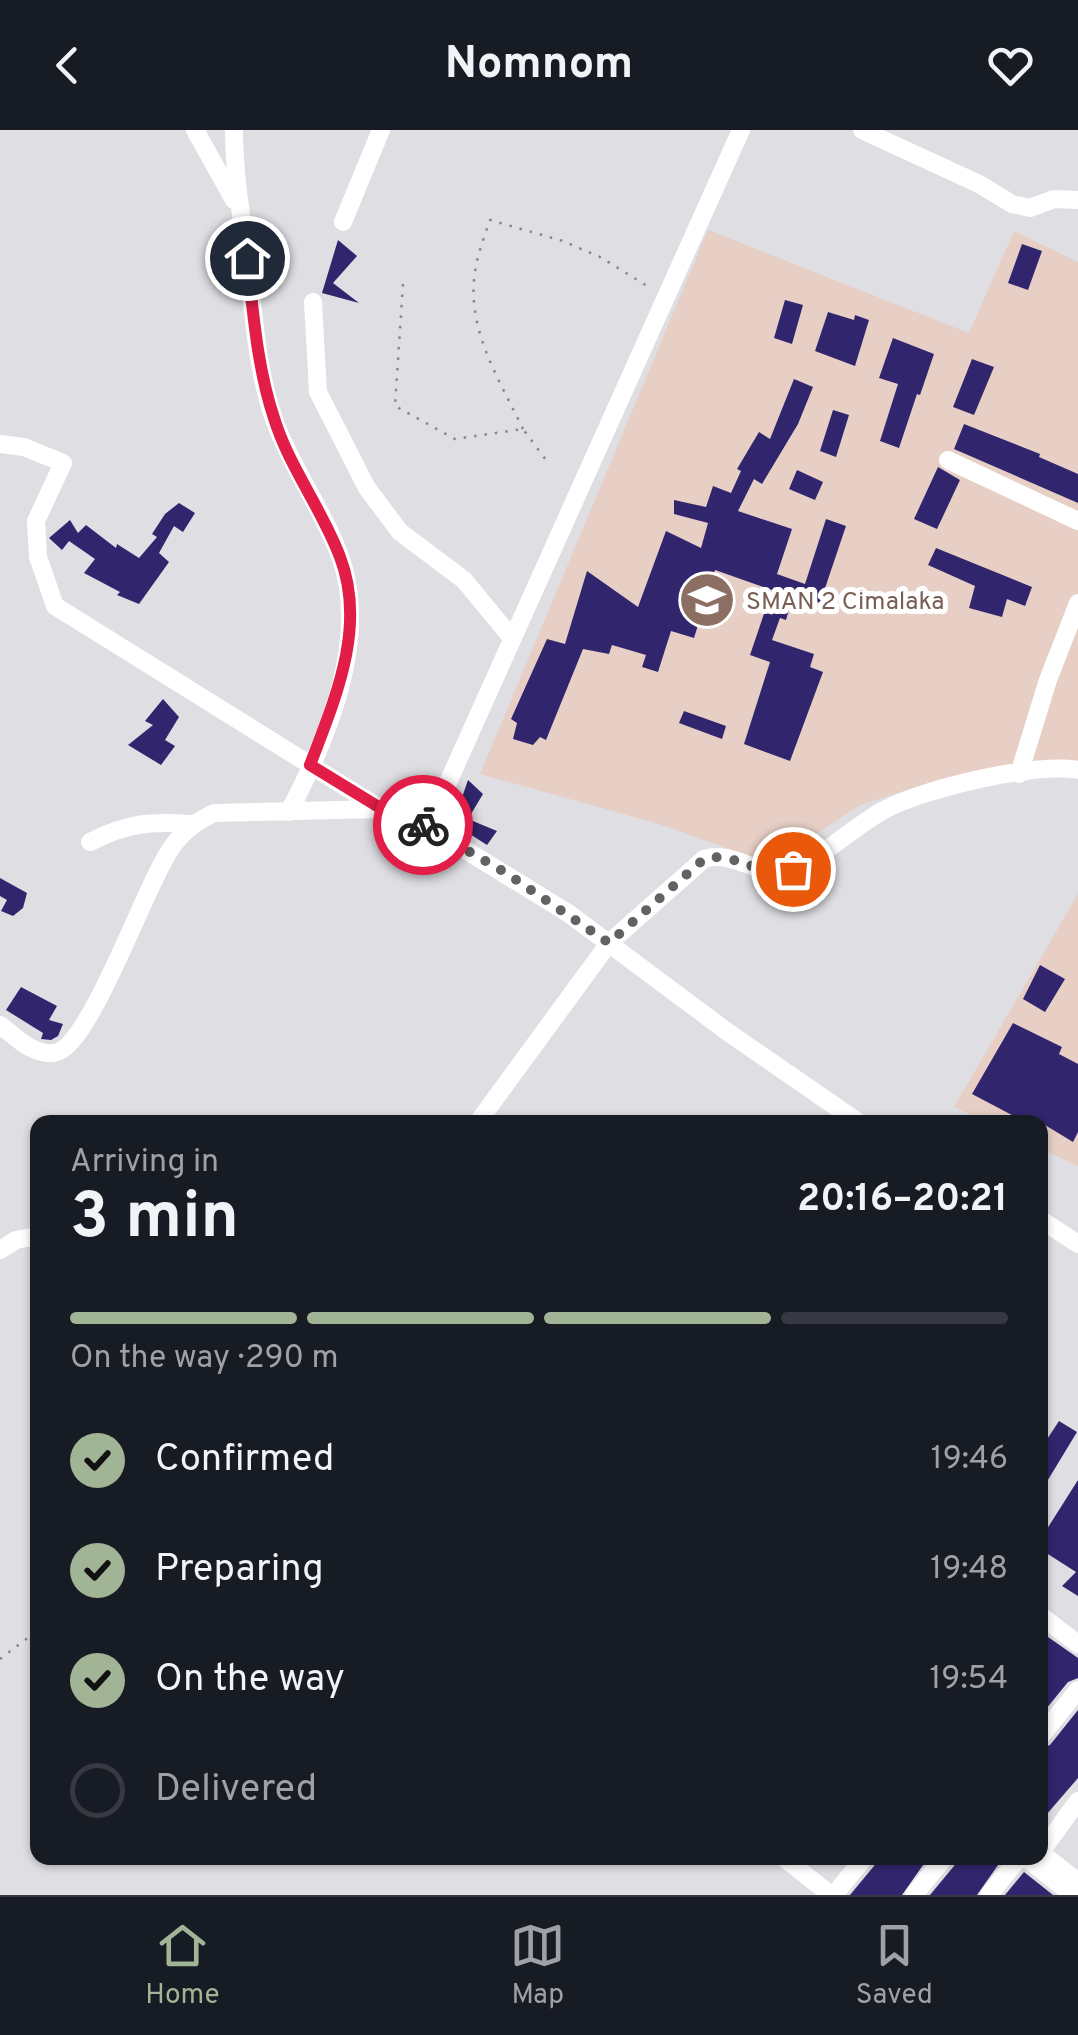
<!DOCTYPE html>
<meta charset="utf-8">
<style>
body{margin:0;font-family:Overpass,sans-serif;background:#242831;color:#f1f3f6;height:100vh;display:flex;flex-direction:column;font-size:38px;white-space:nowrap}
*{box-sizing:border-box;margin:0}
p{font-size:32px;color:#9ea1a6}
.icon{flex:none;width:55px;height:55px;fill:none;stroke:currentColor;stroke-width:2;stroke-linecap:round;stroke-linejoin:round}
.map{position:relative;flex:1;overflow:hidden}
.panel{position:absolute;left:30px;top:985px;width:1018px;height:750px;display:flex;flex-direction:column;background:#171b24;border-radius:20px;box-shadow:0 2px 8px #0004}
.panel>*{flex:none}
.pin{position:absolute;display:grid;place-items:center;width:85px;height:85px;color:#fff;margin:-42px;border:5px solid #fff;border-radius:50%;box-shadow:0 2px 10px #0007}
.courier{position:absolute;display:grid;place-items:center;width:100px;height:100px;margin:-50px;border:8px solid #e11d48;border-radius:50%;background:#fff;color:#222;box-shadow:0 2px 12px #0007}
.head em{font-style:normal;font-weight:700}
.head div{display:flex;flex-direction:column-reverse}
.head{display:flex;align-items:center;justify-content:space-between;height:170px;padding:0 40px}
h1{font-size:65px;font-weight:700;line-height:75px}
.bar{display:grid;grid-template-columns:repeat(4,1fr);gap:15px 10px;align-content:center;height:120px;padding:0 40px}
.bar i{height:12px;border-radius:8px;background:#363941}
.bar .on{background:#a2b496}
.bar p{grid-column:span 4}
ol{padding:0 40px;list-style:none}
li{display:flex;align-items:center;gap:30px;height:110px}
li p{margin-inline-start:auto}
li .icon{padding:10px;border-radius:50%;background:#a2b496;color:#111;stroke-width:4}
li:last-child{color:#9ea1a6}
li i{width:55px;height:55px;border:5px solid #363941;border-radius:50%}
header{display:flex;justify-content:space-between;align-items:center;height:130px;padding:0 40px;background:#171b24;font-size:45px;font-weight:700}
.tabs{display:flex;justify-content:space-around;align-items:center;height:140px;border-top:2px solid #363941;background:#171b24;font-size:28px;color:#9ea1a6}
.tabs a{display:grid;justify-items:center;gap:5px}
.tabs .on{color:#a2b496}
.map>svg:first-child{display:block}
.education{fill:#e7cfc6}
.building{fill:#31266e}
.lines{fill:none;stroke-linecap:round;stroke-linejoin:round}
.path{stroke:#87878b;stroke-width:2.5;stroke-dasharray:2.5 8;stroke-linecap:butt}
.minor{stroke:#fff;stroke-width:18}
.done{stroke:#626265;stroke-width:10;stroke-dasharray:0 18}
.route{stroke:#e11d48;stroke-width:12}
.labels{text-anchor:middle;stroke-width:10;stroke-linejoin:round;paint-order:stroke}
.education-label{font-size:25px;fill:#785e54;stroke:#fff;text-anchor:start}
</style>
<header><svg class="icon" aria-label="back" viewBox="0 0 24 24"><path d="M15 5l-7 7 7 7"/></svg>Nomnom<svg class="icon" aria-label="heart" viewBox="0 0 24 24"><path d="M12 20l-8-8c-3-5 5-10 8-4 3-6 11-1 8 4z"/></svg></header>
<div class="map">
<svg width="1078" height="1765" viewBox="0 0 1078 1765">
<rect width="100%" height="100%" fill="#dedee3"/>
<path class="education" d="M708,100L969,203L1014,101L1078,132V635L1044,632L935,651L860,675L781,728L749,726L659,694L480,644Z
M1078,764V1036L1040,1018V992H988L954,977Z"/>
<path class="building" d="M338,110L357,126L333,153L359,173L322,163Z
M1022,114L1042,121L1028,160L1008,153Z
M785,170L803,175L792,214L774,208Z
M828,182L854,190L855,185L869,190L855,236L815,221Z
M893,208L934,224L920,265L917,264L899,318L880,311L898,254L879,248Z
M972,229L994,237L974,285L953,277Z
M794,249L813,257L798,294L762,354L754,349L738,381L792,399L777,444L805,454L826,389L846,396L820,473L794,462L786,490L780,488L772,510L814,524L810,537L823,542L790,631L744,614L770,532L750,525L772,460L715,440L694,508L671,501L658,542L642,537L646,525L612,515L609,524L583,519L546,610L540,607L533,615L513,609L517,593L511,589L547,509L565,514L587,441L638,477L666,401L701,418L708,393L674,384V370L706,377L713,356L731,363L741,341L737,339L759,302L770,309Z
M833,280L849,285L836,327L820,321Z
M964,294L1040,324L1039,327L1078,344V373L954,319Z
M938,337L960,350L937,399L914,389Z
M797,340L823,352L815,370L789,359Z
M179,373L195,383L183,402L174,396L159,423L169,432L139,474L117,465L120,462L84,443L95,429L69,411L62,420L49,408L70,390L78,403L86,395L116,418L117,414L139,428L157,407L152,404L165,384Z
M936,418L1032,457L1025,476L1007,469L1002,487L969,478L975,456L928,435Z
M163,569L179,587L165,610L175,616L161,635L128,615L153,595L145,591Z
M684,581L726,596L722,609L679,593Z
M468,650L483,664L468,689L497,701L487,715L462,699L460,702L452,697Z
M0,748L27,763L23,778L13,786L1,781L7,770L0,766Z
M1040,835L1065,849L1045,882L1023,869Z
M21,857L57,876L49,890L63,894L58,906L51,910L41,909L43,903L6,880Z
M1013,893L1062,917L1059,924L1078,934V1002L1073,1012L1040,992H1025L972,964Z
M1059,1291L1077,1302L1040,1363V1320Z
M1078,1350V1466L1062,1456L1076,1442L1040,1419V1410Z
M1048,1507L1078,1528V1548L1068,1552L1046,1579L1040,1574V1517Z
M1078,1580V1648L1040,1692V1619L1050,1615Z
M876,1728H928L902,1765H850L874,1736Z
M956,1728H1003L977,1765H930L954,1736Z
M1024,1742L1053,1765H1005Z"/>
<g class="lines">
<path class="path" d="M403,154L395,276L455,309L523,299L549,334
M523,299C498,247 464,196 476,136C479,120 485,105 490,90L563,111L600,127L652,159
M0,1529L38,1500"/>
<path class="minor" d="M195,0L234,70
M234,0C234,46 242,90 248,135C254,187 257,243 275,292C292,339 324,381 341,429C369,511 327,609 289,682
M741,0L428,697L568,783L729,903L858,992
M862,0L979,54L1012,74L1030,78L1054,69L1078,70
M343,92L381,0
M313,172L318,262L367,358L400,402L464,450L511,507
M0,314L24,317L63,333L36,391L38,427L55,476L381,679L428,697
M948,330L1078,391
M1019,644L1048,550L1078,473
M90,712C127,693 151,691 191,694
M0,895C16,907 32,925 54,923C90,919 146,752 172,717C184,700 196,692 214,683L381,679
M478,992L609,813L704,729C735,719 761,751 793,739C826,725 853,697 884,680C923,659 1034,632 1078,640
M1040,1089L1078,1114
M0,1120L16,1110L38,1106
M1040,1485L1078,1514
M1040,1607L1078,1560
M1040,1722L1078,1752
M1040,1723L1078,1671
M784,1728L831,1765
M1026,1728L1073,1765
M834,1765L864,1728
M914,1765L944,1728
M989,1765L1019,1728"/>
</g>
<g class="lines">
<path class="done" d="M423,695L506,743L609,813L704,729C734,720 756,748 793,739"/>
<path class="route" d="M247,128C253,181 257,237 274,288C289,337 322,379 340,427C367,497 335,569 310,635L382,679L423,695"/>
</g>
<defs>
<g id="school-disc" transform="scale(2.875)"><circle r="9.5" fill="#8d6e63" stroke="#fff"/><path d="M0-5L7-2L0 1L-7-2ZM-4 1L0 2.5L4 1V4Q0 6-4 4Z" fill="#fff"/></g>
</defs>
<g fill-rule="evenodd">
<use href="#school-disc" x="707" y="470"/>
</g>
<g class="labels">
<g class="education-label">
<text x="746" y="479">SMAN 2 Cimalaka</text>
</g>
</g>
</svg>
<div class="pin" style="left:793px;top:739px;background:#ea580c"><svg class="icon" aria-label="bag" viewBox="0 0 24 24"><path d="M5 8h14l-1 12H6zM9 8a3 3 0 0 1 6 0"/></svg></div>
<div class="pin" style="left:247px;top:128px;background:#1f2937"><svg class="icon" aria-label="home" viewBox="0 0 24 24"><path d="M3 11l9-7 9 7M6 9v11h12V9"/></svg></div>
<div class="courier" style="left:423px;top:695px"><svg class="icon" aria-label="bike" viewBox="0 0 24 24"><circle cx="6" cy="16" r="4"/><circle cx="18" cy="16" r="4"/><path d="M6 16l4-8h5l3 8M10 8l3 8H6M13 5h3"/></svg></div>
<section class="panel">
<div class="head"><div><h1>3 min</h1><p>Arriving in</p></div><em>20:16–20:21</em></div>
<div class="bar"><i class="on"></i><i class="on"></i><i class="on"></i><i></i><p>On the way · 290 m</p></div>
<ol>
<li><svg class="icon" aria-label="check" viewBox="0 0 24 24"><path d="M5 12l5 5 9-10"/></svg>Confirmed<p>19:46</p></li>
<li><svg class="icon" aria-label="check" viewBox="0 0 24 24"><path d="M5 12l5 5 9-10"/></svg>Preparing<p>19:48</p></li>
<li><svg class="icon" aria-label="check" viewBox="0 0 24 24"><path d="M5 12l5 5 9-10"/></svg>On the way<p>19:54</p></li>
<li><i></i>Delivered</li>
</ol>
</section>
</div>
<nav class="tabs">
<a class="on"><svg class="icon" aria-label="home" viewBox="0 0 24 24"><path d="M3 11l9-7 9 7M6 9v11h12V9"/></svg>Home</a>
<a><svg class="icon" aria-label="map" viewBox="0 0 24 24"><path d="M3 6l6-2 6 2 6-2v14l-6 2-6-2-6 2zM9 4v14M15 6v14"/></svg>Map</a>
<a><svg class="icon" aria-label="saved" viewBox="0 0 24 24"><path d="M7 4h10v16l-5-4-5 4z"/></svg>Saved</a>
</nav>
